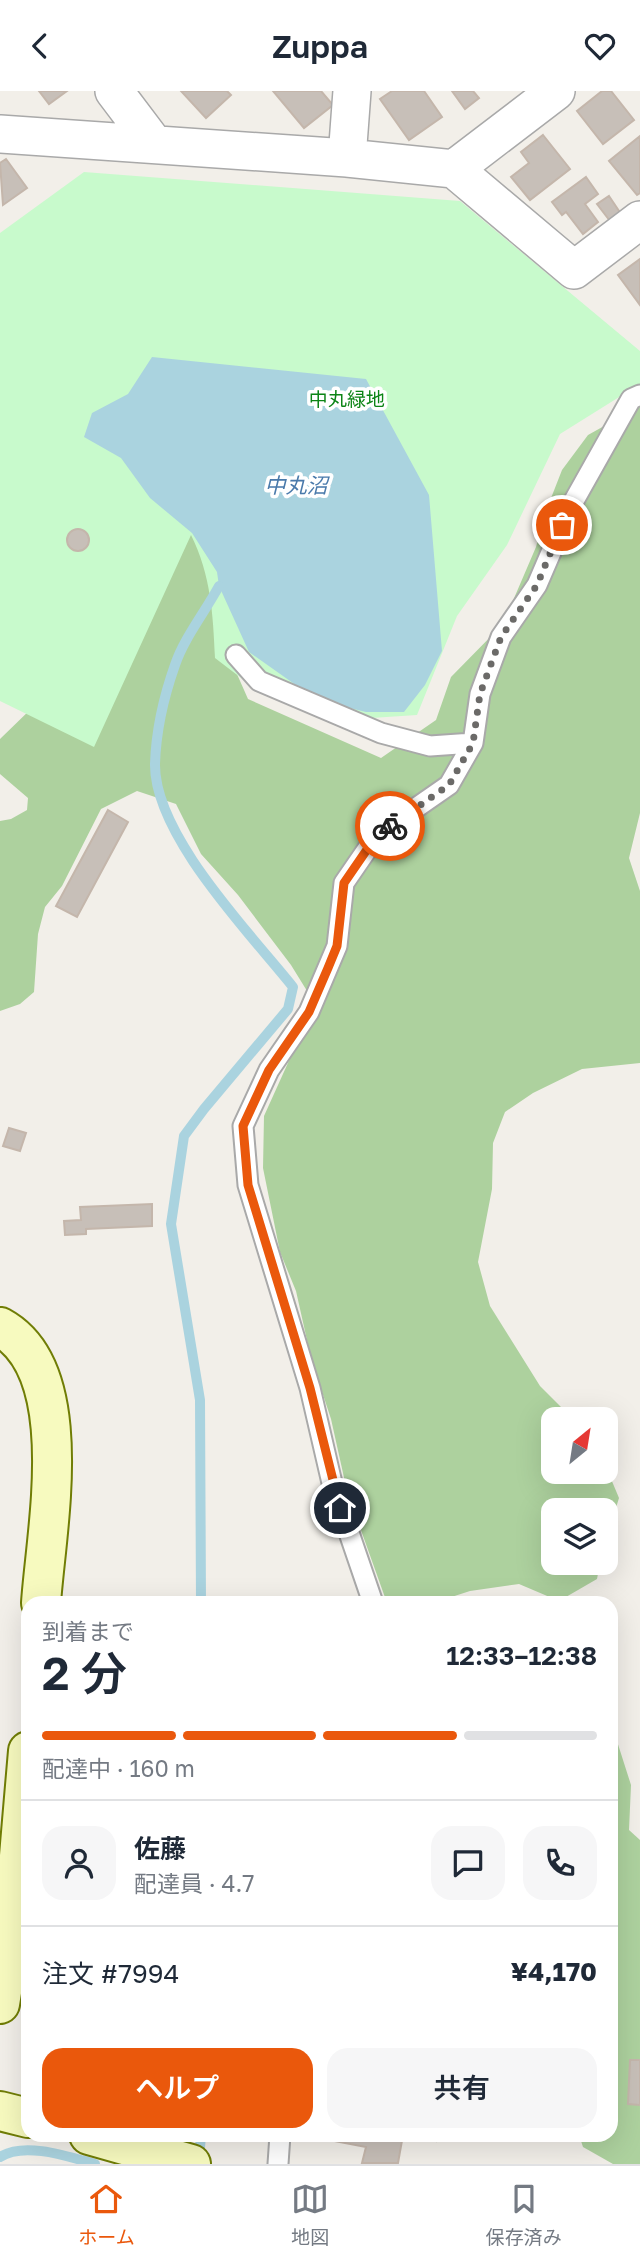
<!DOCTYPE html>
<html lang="ja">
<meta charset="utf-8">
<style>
body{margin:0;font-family:"Golos Text","Noto Sans JP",sans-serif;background:#f6f6f7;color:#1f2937;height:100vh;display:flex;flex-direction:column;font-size:26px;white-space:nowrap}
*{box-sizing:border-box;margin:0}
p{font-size:23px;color:#747a83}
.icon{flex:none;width:38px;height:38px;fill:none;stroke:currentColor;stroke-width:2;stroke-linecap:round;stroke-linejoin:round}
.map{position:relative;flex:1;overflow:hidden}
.details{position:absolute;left:21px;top:1505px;width:597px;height:546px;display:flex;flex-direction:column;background:#fff;border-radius:21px;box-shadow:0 7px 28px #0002}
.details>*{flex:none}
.needle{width:46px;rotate:30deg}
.buttons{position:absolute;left:541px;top:1316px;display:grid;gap:14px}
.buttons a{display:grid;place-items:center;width:77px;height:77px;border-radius:14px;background:#fff;box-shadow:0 7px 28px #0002;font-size:35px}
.pin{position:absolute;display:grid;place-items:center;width:60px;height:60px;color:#fff;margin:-30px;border:4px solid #fff;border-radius:50%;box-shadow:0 2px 7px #0007}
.courier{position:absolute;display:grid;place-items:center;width:70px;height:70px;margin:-35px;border:5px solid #ea580c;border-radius:50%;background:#fff;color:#222;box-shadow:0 2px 9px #0007}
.headline em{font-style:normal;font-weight:600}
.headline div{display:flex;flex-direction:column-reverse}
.headline{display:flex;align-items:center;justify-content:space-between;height:119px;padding:0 21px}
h1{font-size:46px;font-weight:600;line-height:52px}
.bar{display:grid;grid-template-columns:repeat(4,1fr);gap:10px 7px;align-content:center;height:84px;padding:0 21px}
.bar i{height:9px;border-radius:5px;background:#e0e1e3}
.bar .active{background:#ea580c}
.bar p{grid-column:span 4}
.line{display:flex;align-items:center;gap:18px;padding:0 21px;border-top:2px solid #e0e1e3}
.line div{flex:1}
.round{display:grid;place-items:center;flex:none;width:74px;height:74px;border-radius:21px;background:#f6f6f7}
.primary-button{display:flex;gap:14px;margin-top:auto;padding:14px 21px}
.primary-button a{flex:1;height:80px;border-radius:21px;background:#ea580c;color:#fff;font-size:28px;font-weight:600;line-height:80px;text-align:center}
.primary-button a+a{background:#f6f6f7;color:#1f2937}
header{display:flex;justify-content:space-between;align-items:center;height:91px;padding:0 21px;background:#fff;font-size:32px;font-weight:600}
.menu{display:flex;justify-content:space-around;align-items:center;height:98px;border-top:2px solid #e0e1e3;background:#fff;font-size:19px;color:#747a83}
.menu a{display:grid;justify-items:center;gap:4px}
.menu .active{color:#ea580c}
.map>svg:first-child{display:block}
.forest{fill:#add19e}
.park{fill:#c8facc}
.water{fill:#aad3df}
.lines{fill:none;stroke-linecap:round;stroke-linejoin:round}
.stream{stroke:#aad3df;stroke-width:10}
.building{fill:#c7bfb8;stroke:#c4b6ab;stroke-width:2}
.lane-casing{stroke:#a9a9a9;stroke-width:23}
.street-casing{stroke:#a9a9a9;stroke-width:40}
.secondary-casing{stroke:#707d05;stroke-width:42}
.lane{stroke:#fff;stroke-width:19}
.street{stroke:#fff;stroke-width:37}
.secondary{stroke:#f7fabf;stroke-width:38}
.done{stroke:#6b6a68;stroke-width:7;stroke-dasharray:0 12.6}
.route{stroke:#ea580c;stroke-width:9}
.labels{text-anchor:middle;stroke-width:7;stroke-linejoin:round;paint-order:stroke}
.park-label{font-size:19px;fill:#0c8416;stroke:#fff}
.water-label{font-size:21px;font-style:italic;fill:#4a7aab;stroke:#fff}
</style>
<header><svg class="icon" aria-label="back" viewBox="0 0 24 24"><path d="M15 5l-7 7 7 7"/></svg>Zuppa<svg class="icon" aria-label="heart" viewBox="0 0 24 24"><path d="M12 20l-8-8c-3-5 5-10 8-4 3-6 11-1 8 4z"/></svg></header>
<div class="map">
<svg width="640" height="2073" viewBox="0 0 640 2073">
<rect width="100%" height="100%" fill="#f2efe9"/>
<path class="forest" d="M640,315V722L629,767L640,800V972L582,978L533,1002L505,1021L493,1052L492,1098L478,1171L490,1215L540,1295L573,1328H553V1381H606V1376L619,1407L606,1449V1419H553V1472H600L597,1488L559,1510L519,1493L470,1500L433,1512H387L347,1400L331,1328L311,1267L296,1200L280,1161L263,1077L264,1025L292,963L320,921L291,874L238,804L201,763L176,713L137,700L101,718L62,795L45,816L38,843L34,901L20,913L0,920V730L11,728L27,719L28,707L0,683V648L35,614L95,448L205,443L229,565L248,608L381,667L436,629L451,586L503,533L536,456L546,420L562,379L588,344Z
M611,1643L616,1647L631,1694L629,1739L640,1749V2073H613L583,2056L579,2044H611Z"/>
<path class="park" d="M84,81L460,110L640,260V293L560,343L507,454L457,525L417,624L356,628L245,590L215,567C213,523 211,484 191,444L94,656L0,610V142Z"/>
<path class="water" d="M152,266L366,288L429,404L442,560L425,594L404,621H366L317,609L249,561L219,495L217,481L192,442L150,407L121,367L84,346L92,322L128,303Z"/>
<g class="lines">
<path class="stream" d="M201,1512L200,1309L171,1133L184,1045L204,1018L288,918L293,896C250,842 154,744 155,673C156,641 164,605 175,574C184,547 205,521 219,495
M0,2066C24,2050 70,2066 95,2073
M199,2069L201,2044"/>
</g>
<path class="building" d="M39,0H67L49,13Z
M181,0H227L231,4L206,27Z
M273,0H321L333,14L304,37Z
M392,0H424L442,26L409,49L380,8Z
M452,0H473L479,7L465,18Z
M602,0H611L634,29L603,53L577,20Z
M543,44L570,78L530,109L511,86L529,72L521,61Z
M640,45V102L637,104L609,70Z
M6,68L27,97L3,114L0,72Z
M586,86L598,103L585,113L598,131L583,143L566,121L562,124L552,111Z
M609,105L621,123L610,130L597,113Z
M640,168V214L618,184Z
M67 449a11 11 0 1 1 22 0a11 11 0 1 1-22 0Z
M108,719L128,731L77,826L56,815Z
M9,1037L26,1042L20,1060L3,1055Z
M152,1113V1135L86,1138V1143L65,1144L64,1130L81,1129L80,1116Z
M630,1969H640V2014L628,2013Z
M330,2044H403L398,2072H362L366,2056L329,2049Z
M411,2044H438L436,2050Z"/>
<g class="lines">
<g class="lane-casing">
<path id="lane" d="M236,564L259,590L381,642L430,655L473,652
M373,1512L332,1392L310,1297L248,1094L243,1035L269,979L309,921L337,855L344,792L377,744L449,694L473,652L480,603L501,546L537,494L571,415L631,308L640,304
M278,2073L280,2044"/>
</g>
<g class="street-casing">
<path id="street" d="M114,0L154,53
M0,43L347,67L454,78L556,0
M347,67L352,0
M454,78L574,179L640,129"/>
</g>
<g class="secondary-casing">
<path id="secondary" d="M0,1236C79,1279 46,1438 41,1512
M0,1913L13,1835L28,1660
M0,2020L28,2027
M89,2044L191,2073"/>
</g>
<use href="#lane" class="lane"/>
<use href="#street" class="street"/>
<use href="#secondary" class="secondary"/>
</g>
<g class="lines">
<path class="done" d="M390,735L449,694L473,652L480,603L501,546L537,494L562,434"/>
<path class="route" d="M340,1417L310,1297L248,1094L243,1035L269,979L309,921L328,877L337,855L344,792L377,744L390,735"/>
</g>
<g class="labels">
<g class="park-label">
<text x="347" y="315">中丸緑地</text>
</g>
<g class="water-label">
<text x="296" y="402">中丸沼</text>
</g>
</g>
</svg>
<div class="buttons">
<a><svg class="needle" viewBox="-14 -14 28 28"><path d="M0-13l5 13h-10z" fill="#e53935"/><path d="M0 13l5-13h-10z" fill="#747a83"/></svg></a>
<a><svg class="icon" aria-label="layers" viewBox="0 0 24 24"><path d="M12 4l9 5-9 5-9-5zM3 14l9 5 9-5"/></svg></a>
</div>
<div class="pin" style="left:562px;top:434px;background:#ea580c"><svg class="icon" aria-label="bag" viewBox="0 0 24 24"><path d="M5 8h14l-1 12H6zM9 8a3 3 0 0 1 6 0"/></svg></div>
<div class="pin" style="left:340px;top:1417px;background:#1f2937"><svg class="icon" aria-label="home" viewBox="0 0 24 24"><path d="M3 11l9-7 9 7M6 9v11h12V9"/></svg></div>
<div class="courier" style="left:390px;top:735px"><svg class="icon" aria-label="bike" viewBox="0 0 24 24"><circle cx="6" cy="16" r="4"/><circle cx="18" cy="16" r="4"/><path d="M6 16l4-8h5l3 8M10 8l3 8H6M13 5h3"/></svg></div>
<section class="details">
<div class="headline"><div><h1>2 分</h1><p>到着まで</p></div><em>12:33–12:38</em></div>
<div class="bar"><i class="active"></i><i class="active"></i><i class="active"></i><i></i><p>配達中 · 160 m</p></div>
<div class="line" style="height:126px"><a class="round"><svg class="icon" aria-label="person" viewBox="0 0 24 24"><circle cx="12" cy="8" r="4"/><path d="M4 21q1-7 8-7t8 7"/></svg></a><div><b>佐藤</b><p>配達員 · 4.7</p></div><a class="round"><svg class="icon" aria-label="chat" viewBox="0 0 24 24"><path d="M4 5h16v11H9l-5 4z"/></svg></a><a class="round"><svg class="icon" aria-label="phone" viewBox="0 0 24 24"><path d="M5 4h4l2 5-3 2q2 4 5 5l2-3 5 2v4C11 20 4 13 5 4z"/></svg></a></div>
<div class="line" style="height:91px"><div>注文 #7994</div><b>¥4,170</b></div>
<div class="primary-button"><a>ヘルプ</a><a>共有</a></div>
</section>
</div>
<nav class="menu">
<a class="active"><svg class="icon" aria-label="home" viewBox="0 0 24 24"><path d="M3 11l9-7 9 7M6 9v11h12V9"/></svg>ホーム</a>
<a><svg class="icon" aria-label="map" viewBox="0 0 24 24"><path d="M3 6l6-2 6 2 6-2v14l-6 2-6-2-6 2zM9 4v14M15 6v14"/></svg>地図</a>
<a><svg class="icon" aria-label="saved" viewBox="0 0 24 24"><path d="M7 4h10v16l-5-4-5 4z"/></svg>保存済み</a>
</nav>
